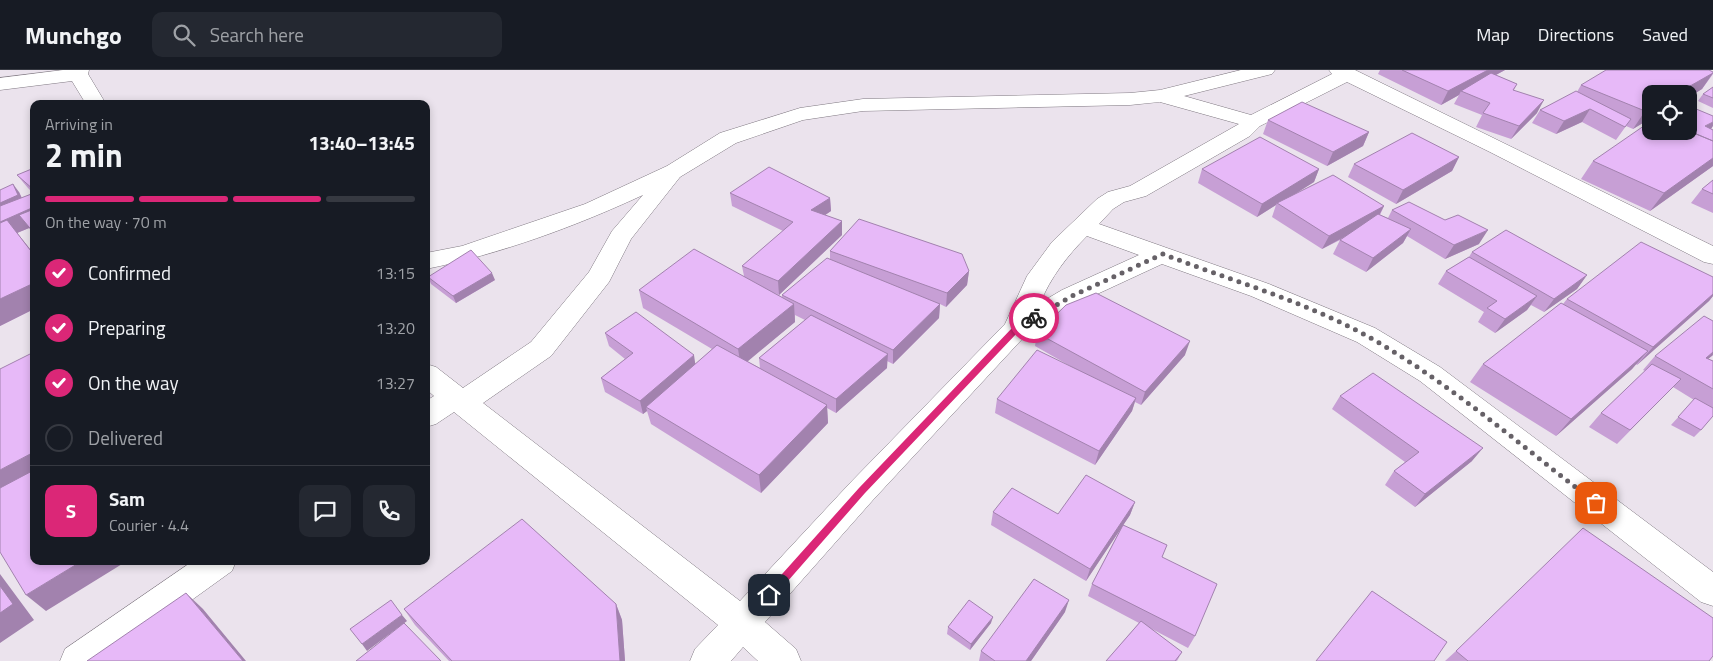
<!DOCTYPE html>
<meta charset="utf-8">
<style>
body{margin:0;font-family:"Titillium Web",sans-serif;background:#242831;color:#f1f3f6;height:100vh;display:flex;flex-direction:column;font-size:19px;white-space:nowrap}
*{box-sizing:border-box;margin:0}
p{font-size:16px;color:#9ea1a6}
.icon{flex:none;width:28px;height:28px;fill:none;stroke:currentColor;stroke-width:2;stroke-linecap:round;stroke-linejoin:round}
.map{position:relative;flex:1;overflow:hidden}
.drawer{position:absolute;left:30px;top:30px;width:400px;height:465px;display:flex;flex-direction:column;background:#171b24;border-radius:10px;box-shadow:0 2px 8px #0003}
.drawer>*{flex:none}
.tools{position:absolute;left:1642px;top:15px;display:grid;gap:10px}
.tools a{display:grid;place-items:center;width:55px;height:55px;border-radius:10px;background:#171b24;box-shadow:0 2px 8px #0003;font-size:25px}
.pin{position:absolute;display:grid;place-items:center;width:42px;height:42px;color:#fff;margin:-21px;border-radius:10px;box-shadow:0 2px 8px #0006}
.courier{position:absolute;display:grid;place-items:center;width:50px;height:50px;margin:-25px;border:4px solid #db2777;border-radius:50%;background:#fff;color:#222;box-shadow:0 1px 6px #0007}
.summary em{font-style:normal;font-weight:700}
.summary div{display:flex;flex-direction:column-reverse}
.summary{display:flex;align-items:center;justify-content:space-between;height:85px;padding:0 15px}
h1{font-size:32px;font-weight:700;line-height:38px}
.bar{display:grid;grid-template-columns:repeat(4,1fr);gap:8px 5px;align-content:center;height:60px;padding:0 15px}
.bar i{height:6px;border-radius:4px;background:#363941}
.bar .current{background:#db2777}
.bar p{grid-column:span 4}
.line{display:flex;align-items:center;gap:12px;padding:0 15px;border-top:1px solid #363941}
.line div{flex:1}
.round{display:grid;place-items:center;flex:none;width:52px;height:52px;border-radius:10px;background:#242831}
ol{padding:0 15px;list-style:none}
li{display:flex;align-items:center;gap:15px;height:55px}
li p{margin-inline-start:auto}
li .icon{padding:5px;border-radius:50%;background:#db2777;color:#fff;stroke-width:4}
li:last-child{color:#9ea1a6}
li i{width:28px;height:28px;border:2px solid #363941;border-radius:50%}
header{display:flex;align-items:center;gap:30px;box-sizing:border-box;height:70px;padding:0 25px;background:#171b24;border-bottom:1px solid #363941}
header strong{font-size:24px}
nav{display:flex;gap:28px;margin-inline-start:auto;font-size:18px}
.search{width:350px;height:45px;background:#242831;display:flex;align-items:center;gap:12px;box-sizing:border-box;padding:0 18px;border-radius:10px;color:#9ea1a6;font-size:19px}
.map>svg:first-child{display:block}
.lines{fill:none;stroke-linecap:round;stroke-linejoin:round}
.minor-casing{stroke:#7f7881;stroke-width:1}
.minor{fill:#fff;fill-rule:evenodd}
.wall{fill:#c79fd5;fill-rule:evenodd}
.shaded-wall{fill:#a282ae}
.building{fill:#e7b9f8;stroke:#a282ae}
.route{fill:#db2777}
.done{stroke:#666167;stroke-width:5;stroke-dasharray:0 9}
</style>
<header>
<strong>Munchgo</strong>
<div class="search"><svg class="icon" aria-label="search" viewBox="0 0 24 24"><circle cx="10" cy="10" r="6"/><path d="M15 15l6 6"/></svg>Search here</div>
<nav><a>Map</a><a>Directions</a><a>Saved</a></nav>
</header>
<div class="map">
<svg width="1713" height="591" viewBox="0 0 1713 591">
<rect width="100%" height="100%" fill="#ebe3ed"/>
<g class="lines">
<g class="minor-casing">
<path id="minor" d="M63,0H89L88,4L106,34H86L72,11L0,20V8Z
M1241,0H1275L1272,4L1184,26L1251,45L1332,4L1329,0H1355L1713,176V194L1704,192L1490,82L1347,12L1260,56L1250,66L1146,126L1124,132L1113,139L1099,154L1269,214L1375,258L1440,297L1713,502V536L1701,532L1420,311L1357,272L1251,226L1162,194L1080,232L1025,266L873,430L765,552L796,579L801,591H758L743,577L731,591H690L695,579L718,555L454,342L436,354L426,357V331L434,326L426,319V294L436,297L463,318L531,272L589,202L612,161L643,125C574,157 500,184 426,199V183L462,176L585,134L667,96L720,63L800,38L863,29L1130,23L1160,20ZM1160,32L1239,54L1130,116L1108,122L1097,129L1052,172L1027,206L1005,254L851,412L740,531L483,333L551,286L609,212L631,169L680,107L736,73L803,50L863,41L1130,35ZM1087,166L1139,185L1062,220L1040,233C1051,207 1067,186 1087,166Z
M193,491H236L232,501L107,591H60L65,579Z"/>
</g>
<use href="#minor" class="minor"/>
</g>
<path class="wall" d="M1380,0H1505L1496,5L1517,14L1514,20L1537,43L1511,69L1476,57L1482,45L1454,34L1459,25L1441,35L1378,4Z
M1713,2V4L1702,19L1689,27V24L1651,48L1633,59L1626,56L1616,70L1582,52L1556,64L1532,53L1540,40L1577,22L1581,15Z
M1713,17V38L1698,31L1703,24Z
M1268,50L1369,62L1363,76L1327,96L1263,64Z
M1711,59L1713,60V96L1650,141L1581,109L1593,91Z
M1459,87L1452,101L1396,134L1348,107L1354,94Z
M34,98V163L29,158L17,163L34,184V239L0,256V120L19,122L22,128L33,123L28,118L17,105Z
M1202,99H1319L1314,112L1292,126L1384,136L1380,145L1388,148L1392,140L1479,174L1445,189L1407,166L1403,173L1366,202L1333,184L1340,170L1342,169L1322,179L1272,147L1276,135L1257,147L1198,113Z
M1713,110V143L1691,133L1702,119Z
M730,123L830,128L831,141L825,145L842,151V165L779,225L773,222L782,227V225L830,189V181L969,201L967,215L946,237L940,234L939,248L893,294L887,291V298L836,343L827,338L828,353L761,423L651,354L647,341L643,344L605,322L601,308L625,289L609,276L605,263L696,294L712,279L643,238L639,220L744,206L742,196L783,161L732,136ZM795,245L805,250L759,288L760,298L747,291L795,252Z
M1472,182L1587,205L1577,219L1544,242L1531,235L1527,240L1495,263L1478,252L1484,242L1438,214L1446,201L1469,187Z
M428,207L495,210L456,233L431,214Z
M1713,207V226L1709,231L1637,295L1636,294L1632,299L1556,366L1470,312L1483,294L1563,234L1567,229Z
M1713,251V285L1708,289L1713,291V346L1701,360L1694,367L1671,355L1694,330L1673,317L1617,374L1589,357L1601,343L1645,301L1643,300L1655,286Z
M1037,263L1185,285L1141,335L1135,332L1132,341L1095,395L995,343L997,329L1070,296L1035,276Z
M1340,326L1472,391L1415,437L1385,415L1394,401L1405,392L1332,339Z
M1135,432L1130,445L1123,455L1162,487L1195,566L1188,578L1150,558L1182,582L1177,591H1106L1139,553L1088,526L1092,514L1121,458L1086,511L991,455L993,442L1058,444Z
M616,534L622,550L625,591H449L415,555L404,539Z
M1065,542L1031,591H979L981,581Z
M991,553L970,580L947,564L948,557Z
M1456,581L1709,591H1445Z"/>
<path class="shaded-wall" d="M1488,0H1505L1464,22L1461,21L1459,25L1441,35L1448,21Z
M1713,3L1702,19L1689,27V24H1676Z
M1544,30L1537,43L1511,69L1519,56Z
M1651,38V48L1633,59L1645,41Z
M1590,39L1582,52L1556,64L1564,51Z
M1713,52V56L1709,62L1705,56Z
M1369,62L1363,76L1327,96L1333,82Z
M1459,87L1452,101L1396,134L1403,120Z
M1713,88V96L1650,141L1664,123Z
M1319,99L1314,112L1279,134L1277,133L1276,135L1257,147L1262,134Z
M13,114L19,122L24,133L0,143V133Z
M830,128L831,141L812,154L811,140Z
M1384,136L1377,149L1322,179L1329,166Z
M34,137V156L17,163L34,184V185L0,152Z
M842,151V165L779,225L778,211Z
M1411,159L1403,173L1366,202L1373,188Z
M1488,160L1479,174L1445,189L1454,175Z
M969,201L967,215L946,237L947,223Z
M492,203L495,210L456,233L453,226Z
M1587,205L1577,219L1544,242L1554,229Z
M34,213V239L0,256V229Z
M1713,224V226L1709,231L1637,295L1653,277Z
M1537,226L1527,240L1495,263L1505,249Z
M794,234L795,252L741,297L738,279Z
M940,234L939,248L893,294V280Z
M1190,271L1185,285L1141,335L1145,322Z
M1648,281L1632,299L1556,366L1571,349Z
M1713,282V285L1693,301L1706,288Z
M888,284L887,298L836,343V329Z
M694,285L696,299L646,337L647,341L643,344L640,331Z
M1136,328L1132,341L1095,395L1099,381Z
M827,335L828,353L761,423L759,405Z
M1483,378L1472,391L1415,437L1425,424Z
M34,382V409L0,428V400Z
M1135,432L1130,445L1086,511L1090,499Z
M82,491H127L46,541L26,525Z
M0,504L34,550L0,573Z
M186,523L203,539L246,591H243Z
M1069,530L1065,542L1031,591H1026Z
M616,534L622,550L625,591H620Z
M402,545L407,551L367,581L362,574Z
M993,547L991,553L970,580L971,574Z"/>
<path class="building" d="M1402,0H1488L1448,21Z
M1606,0H1709L1713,2V3L1676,24H1651V38L1645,41L1581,15Z
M1491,3L1517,14L1513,20L1544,30L1519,56L1483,43L1490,33L1461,21Z
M1713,17V28L1703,24Z
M1576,21L1631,49L1625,57L1590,39L1564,51L1540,40Z
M1302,32L1369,62L1333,82L1268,50Z
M1689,36L1713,46V52L1705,56L1713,60V71L1689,61Z
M1651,51V61H1689L1713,71V88L1664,123L1593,91Z
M1412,63L1459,87L1403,120L1354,94Z
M1260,67L1319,99L1262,134L1202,99Z
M769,97L830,128L811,140L842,151L778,211L742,196L793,152L730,123Z
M34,98V120L17,105Z
M1333,105L1384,136L1329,166L1277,133Z
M1713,110V124L1702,119Z
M13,114L18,125L0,133V120Z
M34,123V137L0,152V136Z
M1409,132L1445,150L1458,145L1488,160L1454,175L1392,140Z
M34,139V163L19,145Z
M1378,144L1411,159L1373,188L1340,170Z
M859,149L962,184L969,201L947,223L830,181Z
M7,150L34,185V213L0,229V153Z
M1506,160L1587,205L1554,229L1472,182Z
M1641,172L1713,207V224L1653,277L1567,229Z
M694,179L794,234L738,279L639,220Z
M471,180L492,203L453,226L428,207Z
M1469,187L1537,226L1505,249L1487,238L1497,231L1446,201Z
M827,188L940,234L893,280L782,225Z
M1096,223L1190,271L1145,322L1037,263L1066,235Z
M1561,233L1648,281L1571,349L1483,294Z
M636,242L694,285L640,331L601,308L633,283L605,263Z
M811,245L888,284L836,329L759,288Z
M1704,246L1713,251V282L1706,288L1713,291V319L1655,286Z
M717,275L827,335L759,405L646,337Z
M1037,280L1136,328L1099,381L997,329Z
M34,282V382L0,400V299Z
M1652,294L1681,309L1630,360L1601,343Z
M1373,303L1483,378L1425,424L1394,401L1419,382L1340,326Z
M1695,328L1713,338V346L1701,360L1678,347Z
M34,400V491H82L26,525L0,482V418Z
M1086,405L1135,432L1090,499L993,442L1012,418L1058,444Z
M522,449L616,534L620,591H452L404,539Z
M1123,455L1167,475L1162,487L1217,514L1195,566L1092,514Z
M1583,458L1713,548V586L1709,591H1468L1456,581Z
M1034,509L1069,530L1026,591H995L981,581Z
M0,516L13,534L0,543Z
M1372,521L1447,572L1434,591H1316Z
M186,523L243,591H87Z
M391,530L402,545L362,574L350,559Z
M969,530L993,547L971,574L948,557Z
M1141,551L1182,582L1175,591H1106Z
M404,553L441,591H356Z"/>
<path class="route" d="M1034,245L1037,246V250L1019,261L865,423L773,528H766V522L859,418L1013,257Z"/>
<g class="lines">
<path class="done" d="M1034,248L1072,226L1163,184C1229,210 1304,231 1367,266C1449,312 1521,376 1596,433"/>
</g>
</svg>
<div class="tools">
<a><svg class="icon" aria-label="locate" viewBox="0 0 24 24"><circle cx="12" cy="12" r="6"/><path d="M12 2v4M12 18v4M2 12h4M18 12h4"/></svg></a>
</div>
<div class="pin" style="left:1596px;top:433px;background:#ea580c"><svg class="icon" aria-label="bag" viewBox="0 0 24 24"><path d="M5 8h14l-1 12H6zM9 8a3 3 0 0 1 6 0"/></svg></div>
<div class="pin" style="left:769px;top:525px;background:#1f2937"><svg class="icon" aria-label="home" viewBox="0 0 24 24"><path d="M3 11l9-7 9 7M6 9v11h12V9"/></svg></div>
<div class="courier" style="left:1034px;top:248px"><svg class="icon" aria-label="bike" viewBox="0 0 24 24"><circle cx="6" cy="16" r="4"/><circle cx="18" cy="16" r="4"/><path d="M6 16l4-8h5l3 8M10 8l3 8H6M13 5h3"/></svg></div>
<section class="drawer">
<div class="summary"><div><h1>2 min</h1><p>Arriving in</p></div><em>13:40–13:45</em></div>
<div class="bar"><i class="current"></i><i class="current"></i><i class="current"></i><i></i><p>On the way · 70 m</p></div>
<ol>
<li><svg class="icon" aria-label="check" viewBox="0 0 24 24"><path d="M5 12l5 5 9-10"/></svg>Confirmed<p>13:15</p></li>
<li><svg class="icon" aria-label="check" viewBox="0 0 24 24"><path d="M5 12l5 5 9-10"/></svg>Preparing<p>13:20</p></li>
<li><svg class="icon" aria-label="check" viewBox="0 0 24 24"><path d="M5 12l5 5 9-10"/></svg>On the way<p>13:27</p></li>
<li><i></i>Delivered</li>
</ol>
<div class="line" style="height:90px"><b class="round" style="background:#db2777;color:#fff">S</b><div><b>Sam</b><p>Courier · 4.4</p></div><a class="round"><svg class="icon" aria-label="chat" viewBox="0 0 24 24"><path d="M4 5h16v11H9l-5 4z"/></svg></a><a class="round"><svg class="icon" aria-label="phone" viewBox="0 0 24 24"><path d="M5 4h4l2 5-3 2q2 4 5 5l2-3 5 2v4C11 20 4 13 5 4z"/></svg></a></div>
</section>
</div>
